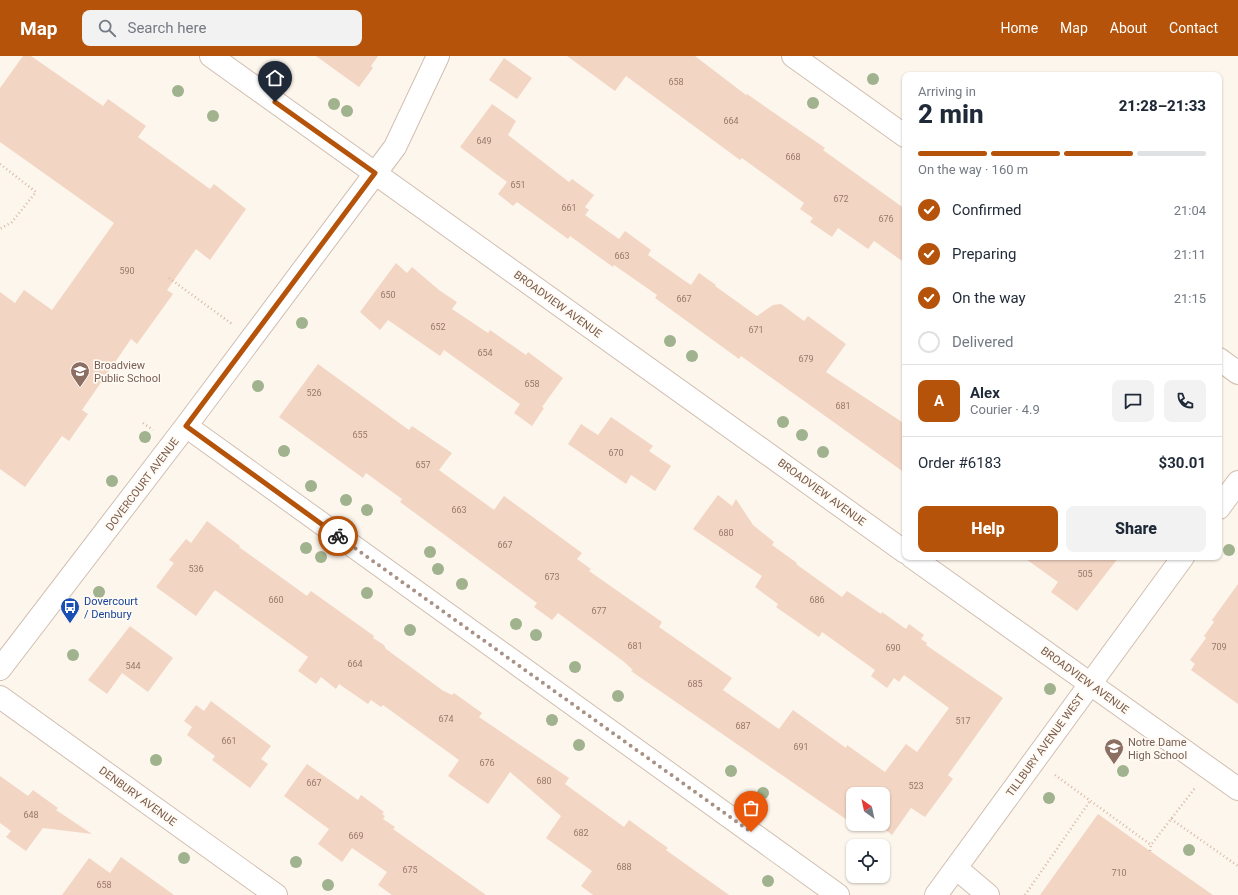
<!DOCTYPE html>
<meta charset="utf-8">
<style>
body{margin:0;font-family:Roboto,sans-serif;background:#f2f2f3;color:#1f2937;height:100vh;display:flex;flex-direction:column;font-size:15px;white-space:nowrap}
*{box-sizing:border-box;margin:0}
p{font-size:13px;color:#747a83}
.icon{flex:none;width:22px;height:22px;fill:none;stroke:currentColor;stroke-width:2;stroke-linecap:round;stroke-linejoin:round}
.map{position:relative;flex:1;overflow:hidden}
.details{position:absolute;left:902px;top:16px;width:320px;height:488px;display:flex;flex-direction:column;background:#fff;border-radius:8px;box-shadow:0 1px 3px #0004}
.details>*{flex:none}
.needle{width:26px;rotate:327deg}
.tools{position:absolute;left:846px;top:731px;display:grid;gap:8px}
.tools a{display:grid;place-items:center;width:44px;height:44px;border-radius:8px;background:#fff;box-shadow:0 1px 3px #0004;font-size:20px}
.pin{position:absolute;display:grid;place-items:center;width:34px;height:34px;color:#fff;margin:-41px -17px;border-radius:50% 50% 50% 0;rotate:-45deg;box-shadow:0 0 4px #0007}
.pin .icon{rotate:45deg}
.courier{position:absolute;display:grid;place-items:center;width:40px;height:40px;margin:-20px;border:3px solid #b45309;border-radius:50%;background:#fff;color:#222;box-shadow:0 1px 5px #0007}
.head em{font-style:normal;font-weight:800}
.head div{display:flex;flex-direction:column-reverse}
.head{display:flex;align-items:center;justify-content:space-between;height:68px;padding:0 16px}
h1{font-size:26px;font-weight:800;line-height:30px}
.bar{display:grid;grid-template-columns:repeat(4,1fr);gap:6px 4px;align-content:center;height:48px;padding:0 16px}
.bar i{height:5px;border-radius:3px;background:#e0e1e3}
.bar .current{background:#b45309}
.bar p{grid-column:span 4}
.line{display:flex;align-items:center;gap:10px;padding:0 16px;border-top:1px solid #e0e1e3}
.line div{flex:1}
.round{display:grid;place-items:center;flex:none;width:42px;height:42px;border-radius:8px;background:#f2f2f3}
ol{padding:0 16px;list-style:none}
li{display:flex;align-items:center;gap:12px;height:44px}
li p{margin-inline-start:auto}
li .icon{padding:4px;border-radius:50%;background:#b45309;color:#fff;stroke-width:4}
li:last-child{color:#747a83}
li i{width:22px;height:22px;border:2px solid #e0e1e3;border-radius:50%}
.button{display:flex;gap:8px;margin-top:auto;padding:8px 16px}
.button a{flex:1;height:46px;border-radius:8px;background:#b45309;color:#fff;font-size:16px;font-weight:800;line-height:46px;text-align:center}
.button a+a{background:#f2f2f3;color:#1f2937}
header{display:flex;align-items:center;gap:24px;box-sizing:border-box;height:56px;padding:0 20px;background:#b45309;color:#fff}
header strong{font-size:19px}
nav{display:flex;gap:22px;margin-inline-start:auto;font-size:14px}
.search{width:280px;height:36px;background:#f2f2f3;display:flex;align-items:center;gap:10px;box-sizing:border-box;padding:0 14px;border-radius:8px;color:#747a83;font-size:15px}
.map>svg:first-child{display:block}
.building{fill:#f3d5c3}
.lines{fill:none;stroke-linecap:round;stroke-linejoin:round}
.minor-casing{stroke:#d1beb0;stroke-width:24}
.path{stroke:#d9b8a5;stroke-width:2.5;stroke-dasharray:1 3;stroke-linecap:butt}
.minor{stroke:#fff;stroke-width:22}
.tree{fill:#a0b28e}
.done{stroke:#a89285;stroke-width:4;stroke-dasharray:0 7.2}
.route{stroke:#b45309;stroke-width:5}
.labels{text-anchor:middle;stroke-width:3.5;stroke-linejoin:round;paint-order:stroke}
.number-label{font-size:9px;fill:#987a6a}
.street-label{font-size:11px;fill:#7a5c4d;stroke:#fffaf3}
.education-label{font-size:11px;fill:#785e54;stroke:#fffaf3;text-anchor:start}
.transit-label{font-size:11px;fill:#164399;stroke:#fffaf3;text-anchor:start}
</style>
<header>
<strong>Map</strong>
<div class="search"><svg class="icon" aria-label="search" viewBox="0 0 24 24"><circle cx="10" cy="10" r="6"/><path d="M15 15l6 6"/></svg>Search here</div>
<nav><a>Home</a><a>Map</a><a>About</a><a>Contact</a></nav>
</header>
<div class="map">
<svg width="1238" height="839" viewBox="0 0 1238 839">
<rect width="100%" height="100%" fill="#fdf6ec"/>
<path class="building" d="M23,0H31L103,50L108,43L146,70L138,81L210,133L214,128L246,153L210,204L196,193L167,234L173,238L137,288L131,283L82,354L88,358L69,385L62,380L25,431L0,413V236L15,247L24,234L52,254L114,167L0,86V32Z
M316,0H378L371,10L373,12L359,31Z
M567,0H695L746,39L747,38L825,92L823,94L905,153V207L874,185L868,193L838,172L832,181L810,166L813,162L800,153L804,147L742,102L740,104L626,20L615,35Z
M504,2L532,22L517,43L489,24Z
M492,48L516,65L508,79L569,126L572,123L594,139L585,151L589,154L585,159L619,183L625,175L651,194L648,199L685,225L691,229L699,217L716,229L715,230L757,260L773,249L781,248L804,265L808,260L846,288L826,316L905,368V417L741,300L739,303L655,242L657,239L614,209L613,211L570,180L568,183L517,146L513,150L498,138L507,126L460,91Z
M396,207L407,217L412,211L439,234L457,246L452,253L488,277L490,274L526,299L528,296L563,322L542,351L544,352L532,370L514,357L520,348L444,294L440,300L388,264L380,274L360,256Z
M318,308L409,374L412,370L452,397L439,414L494,454L504,440L582,497L577,503L591,513L589,515L662,566L659,571L732,622L723,634L779,673L793,654L846,692L847,689L885,716L906,688L917,696L949,652L904,619L899,626L894,622L887,632L871,620L875,614L822,576L819,581L776,551L778,548L755,531L762,520L693,473L718,439L732,450L736,443L753,469L774,486L772,489L797,507L796,508L842,541L847,535L881,558L882,556L906,573L909,568L924,579L921,583L927,587L926,589L1003,642L948,719L953,723L925,761L911,752L892,779L878,768H883V738H853V762L850,766L631,615L633,614L623,605L558,557L552,564L534,551L537,547L400,446L402,443L366,417L363,422L279,361Z
M611,361L653,390L649,395L671,410L655,435L631,419L626,428L568,388L581,368L598,379Z
M207,465L240,490L239,491L307,540L311,535L374,580L373,582L384,589L386,593L442,634L452,639L454,637L482,657L479,661L569,722L565,728L624,771L629,764L668,792L666,794L729,839H593L581,830L592,815L546,782L561,760L510,716L488,748L448,720L459,704L383,649L381,651L371,644L368,648L339,628L336,633L321,621L316,628L298,615L308,601L215,534L196,560L156,531L174,507L169,504L186,483L191,487Z
M1023,501H1119L1077,555L1051,536L1058,526Z
M1238,528V648L1191,614L1195,608L1190,604L1206,582L1204,580L1214,566L1212,564Z
M130,570L173,602L148,636L122,617L107,638L88,624Z
M211,645L271,690L261,703L268,708L250,732L212,704L215,700L187,679L192,671L184,665L196,649L204,655Z
M307,708L358,744L361,739L384,756L382,758L385,760L383,763L395,771L393,773L486,839H392L378,829L387,816L352,792L342,806L318,788L329,773L284,740Z
M0,720L28,740L33,734L58,752L56,754L92,778L43,772L26,795L6,781L11,775L0,767Z
M1098,758L1150,795L1213,839H1040Z
M121,801L174,839H62L89,802L110,817Z"/>
<g class="lines">
<g class="minor-casing">
<path id="minor" d="M211,0L905,496
M793,0L905,80
M1219,303L1238,317
M186,370L838,839
M1219,452L1238,426
M912,501L1238,733
M0,613L186,370L395,91L438,0
M0,641L276,839
M956,812L988,839
M936,839L1183,501"/>
</g>
<path class="path" d="M0,108L36,136L12,166L0,173
M169,222L232,268
M143,367L153,374
M1055,719L1151,789
M1171,763L1238,810
M1150,795L1151,789L1195,732
M1025,839L1090,745"/>
<use href="#minor" class="minor"/>
</g>
<g class="tree">
<circle cx="873" cy="23" r="6"/>
<circle cx="178" cy="35" r="6"/>
<circle cx="813" cy="47" r="6"/>
<circle cx="334" cy="48" r="6"/>
<circle cx="347" cy="55" r="6"/>
<circle cx="213" cy="60" r="6"/>
<circle cx="302" cy="267" r="6"/>
<circle cx="670" cy="285" r="6"/>
<circle cx="692" cy="300" r="6"/>
<circle cx="258" cy="330" r="6"/>
<circle cx="783" cy="366" r="6"/>
<circle cx="802" cy="379" r="6"/>
<circle cx="145" cy="381" r="6"/>
<circle cx="284" cy="395" r="6"/>
<circle cx="823" cy="396" r="6"/>
<circle cx="112" cy="425" r="6"/>
<circle cx="311" cy="430" r="6"/>
<circle cx="346" cy="444" r="6"/>
<circle cx="367" cy="454" r="6"/>
<circle cx="306" cy="492" r="6"/>
<circle cx="1229" cy="494" r="6"/>
<circle cx="430" cy="496" r="6"/>
<circle cx="321" cy="501" r="6"/>
<circle cx="438" cy="513" r="6"/>
<circle cx="462" cy="528" r="6"/>
<circle cx="99" cy="536" r="6"/>
<circle cx="367" cy="537" r="6"/>
<circle cx="516" cy="568" r="6"/>
<circle cx="410" cy="574" r="6"/>
<circle cx="536" cy="579" r="6"/>
<circle cx="73" cy="599" r="6"/>
<circle cx="575" cy="611" r="6"/>
<circle cx="1050" cy="633" r="6"/>
<circle cx="618" cy="640" r="6"/>
<circle cx="552" cy="664" r="6"/>
<circle cx="579" cy="689" r="6"/>
<circle cx="156" cy="704" r="6"/>
<circle cx="731" cy="715" r="6"/>
<circle cx="1123" cy="715" r="6"/>
<circle cx="763" cy="737" r="6"/>
<circle cx="1049" cy="742" r="6"/>
<circle cx="1189" cy="794" r="6"/>
<circle cx="184" cy="802" r="6"/>
<circle cx="296" cy="806" r="6"/>
<circle cx="768" cy="825" r="6"/>
<circle cx="328" cy="829" r="6"/>
</g>
<g class="lines">
<path class="done" d="M338,480L751,776"/>
<path class="route" d="M275,46L375,117L186,370L338,480"/>
</g>
<defs>
<g id="school-pin" transform="scale(1)"><path d="M0 17L-7.5 6A9.5 9.5 0 1 1 7.5 6Z" fill="#8d6e63" stroke="#fffaf3"/><path d="M0-5L7-2L0 1L-7-2ZM-4 1L0 2.5L4 1V4Q0 6-4 4Z" fill="#fff"/></g>
<g id="bus-pin" transform="scale(1)"><path d="M0 17L-7.5 6A9.5 9.5 0 1 1 7.5 6Z" fill="#1a4fb4" stroke="#fffaf3"/><path d="M-5-6H5V4H4V6H2V4H-2V6H-4V4H-5ZM-3.5-4V0h7V-4ZM-3.5 1.2v1.5H-2V1.2ZM2 1.2v1.5H3.5V1.2Z" fill="#fff"/></g>
</defs>
<g fill-rule="evenodd">
<use href="#school-pin" x="80" y="315"/>
<use href="#bus-pin" x="70" y="551"/>
<use href="#school-pin" x="1114" y="692"/>
</g>
<g class="labels">
<g class="number-label">
<text x="676" y="29">658</text>
<text x="731" y="68">664</text>
<text x="484" y="88">649</text>
<text x="793" y="104">668</text>
<text x="518" y="132">651</text>
<text x="841" y="146">672</text>
<text x="569" y="155">661</text>
<text x="886" y="166">676</text>
<text x="622" y="203">663</text>
<text x="127" y="218">590</text>
<text x="388" y="242">650</text>
<text x="684" y="246">667</text>
<text x="438" y="274">652</text>
<text x="756" y="277">671</text>
<text x="485" y="300">654</text>
<text x="806" y="306">679</text>
<text x="532" y="331">658</text>
<text x="314" y="340">526</text>
<text x="843" y="353">681</text>
<text x="360" y="382">655</text>
<text x="616" y="400">670</text>
<text x="423" y="412">657</text>
<text x="459" y="457">663</text>
<text x="726" y="480">680</text>
<text x="505" y="492">667</text>
<text x="196" y="516">536</text>
<text x="1085" y="521">505</text>
<text x="552" y="524">673</text>
<text x="276" y="547">660</text>
<text x="817" y="547">686</text>
<text x="599" y="558">677</text>
<text x="635" y="593">681</text>
<text x="1219" y="594">709</text>
<text x="893" y="595">690</text>
<text x="355" y="611">664</text>
<text x="133" y="613">544</text>
<text x="695" y="631">685</text>
<text x="446" y="666">674</text>
<text x="963" y="668">517</text>
<text x="743" y="673">687</text>
<text x="229" y="688">661</text>
<text x="801" y="694">691</text>
<text x="487" y="710">676</text>
<text x="544" y="728">680</text>
<text x="314" y="730">667</text>
<text x="916" y="733">523</text>
<text x="31" y="762">648</text>
<text x="581" y="780">682</text>
<text x="356" y="783">669</text>
<text x="624" y="814">688</text>
<text x="410" y="817">675</text>
<text x="1119" y="820">710</text>
<text x="104" y="832">658</text>
</g>
<g class="street-label">
<text transform="translate(558 248) rotate(36)" y="4">BROADVIEW AVENUE</text>
<text transform="translate(142 428) rotate(-53)" y="4">DOVERCOURT AVENUE</text>
<text transform="translate(822 436) rotate(36)" y="4">BROADVIEW AVENUE</text>
<text transform="translate(1085 624) rotate(36)" y="4">BROADVIEW AVENUE</text>
<text transform="translate(1045 689) rotate(-54)" y="4">TILLBURY AVENUE WEST</text>
<text transform="translate(138 740) rotate(36)" y="4">DENBURY AVENUE</text>
</g>
<g class="education-label">
<text x="94" y="313">Broadview<tspan x="94" dy="13">Public School</tspan></text>
<text x="1128" y="690">Notre Dame<tspan x="1128" dy="13">High School</tspan></text>
</g>
<g class="transit-label">
<text x="84" y="549">Dovercourt<tspan x="84" dy="13">/ Denbury</tspan></text>
</g>
</g>
</svg>
<div class="tools">
<a><svg class="needle" viewBox="-14 -14 28 28"><path d="M0-13l5 13h-10z" fill="#e53935"/><path d="M0 13l5-13h-10z" fill="#747a83"/></svg></a>
<a><svg class="icon" aria-label="locate" viewBox="0 0 24 24"><circle cx="12" cy="12" r="6"/><path d="M12 2v4M12 18v4M2 12h4M18 12h4"/></svg></a>
</div>
<div class="pin" style="left:751px;top:776px;background:#ea580c"><svg class="icon" aria-label="bag" viewBox="0 0 24 24"><path d="M5 8h14l-1 12H6zM9 8a3 3 0 0 1 6 0"/></svg></div>
<div class="pin" style="left:275px;top:46px;background:#1f2937"><svg class="icon" aria-label="home" viewBox="0 0 24 24"><path d="M3 11l9-7 9 7M6 9v11h12V9"/></svg></div>
<div class="courier" style="left:338px;top:480px"><svg class="icon" aria-label="bike" viewBox="0 0 24 24"><circle cx="6" cy="16" r="4"/><circle cx="18" cy="16" r="4"/><path d="M6 16l4-8h5l3 8M10 8l3 8H6M13 5h3"/></svg></div>
<section class="details">
<div class="head"><div><h1>2 min</h1><p>Arriving in</p></div><em>21:28–21:33</em></div>
<div class="bar"><i class="current"></i><i class="current"></i><i class="current"></i><i></i><p>On the way · 160 m</p></div>
<ol>
<li><svg class="icon" aria-label="check" viewBox="0 0 24 24"><path d="M5 12l5 5 9-10"/></svg>Confirmed<p>21:04</p></li>
<li><svg class="icon" aria-label="check" viewBox="0 0 24 24"><path d="M5 12l5 5 9-10"/></svg>Preparing<p>21:11</p></li>
<li><svg class="icon" aria-label="check" viewBox="0 0 24 24"><path d="M5 12l5 5 9-10"/></svg>On the way<p>21:15</p></li>
<li><i></i>Delivered</li>
</ol>
<div class="line" style="height:72px"><b class="round" style="background:#b45309;color:#fff">A</b><div><b>Alex</b><p>Courier · 4.9</p></div><a class="round"><svg class="icon" aria-label="chat" viewBox="0 0 24 24"><path d="M4 5h16v11H9l-5 4z"/></svg></a><a class="round"><svg class="icon" aria-label="phone" viewBox="0 0 24 24"><path d="M5 4h4l2 5-3 2q2 4 5 5l2-3 5 2v4C11 20 4 13 5 4z"/></svg></a></div>
<div class="line" style="height:52px"><div>Order #6183</div><b>$30.01</b></div>
<div class="button"><a>Help</a><a>Share</a></div>
</section>
</div>
